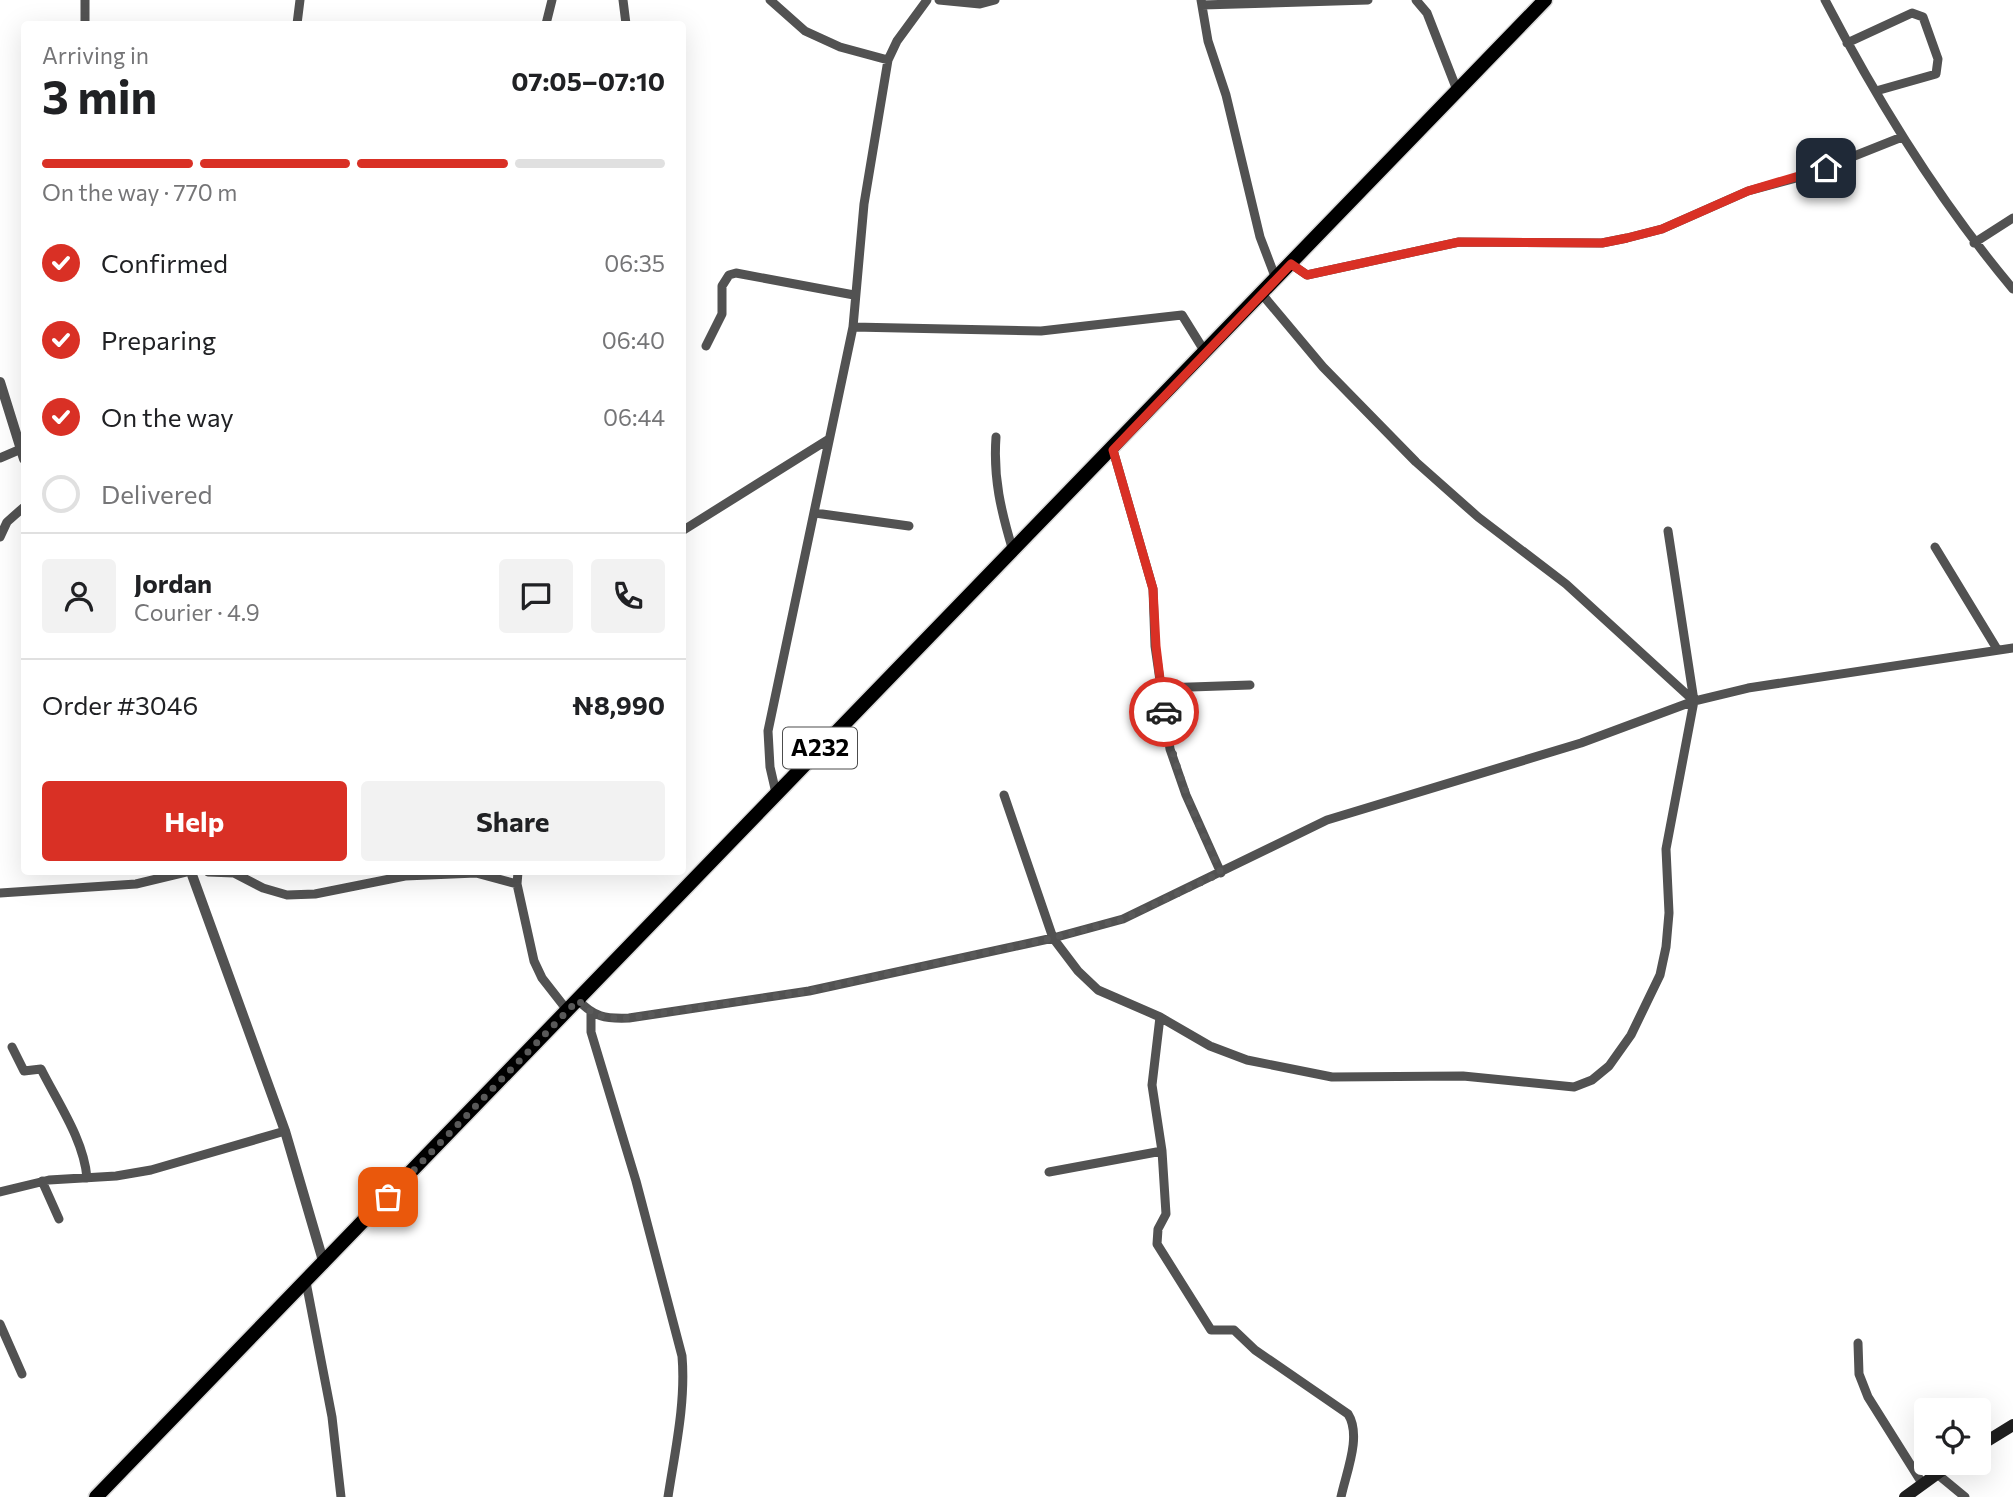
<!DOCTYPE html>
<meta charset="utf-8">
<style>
body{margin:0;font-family:Commissioner,sans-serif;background:#f2f2f2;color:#202124;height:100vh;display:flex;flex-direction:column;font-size:26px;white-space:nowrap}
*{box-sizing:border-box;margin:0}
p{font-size:23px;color:#757577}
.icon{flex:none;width:38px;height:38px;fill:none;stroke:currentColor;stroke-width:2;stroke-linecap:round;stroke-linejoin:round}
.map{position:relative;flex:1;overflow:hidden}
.side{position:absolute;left:21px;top:21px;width:665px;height:854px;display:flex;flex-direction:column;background:#fff;border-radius:7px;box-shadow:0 7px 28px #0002}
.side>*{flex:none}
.fabs{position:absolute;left:1914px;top:1398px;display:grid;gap:14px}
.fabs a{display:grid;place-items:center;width:77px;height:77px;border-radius:7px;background:#fff;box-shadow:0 7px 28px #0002;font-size:35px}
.pin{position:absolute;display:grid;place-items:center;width:60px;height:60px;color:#fff;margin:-30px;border-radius:14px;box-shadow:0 4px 10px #0006}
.courier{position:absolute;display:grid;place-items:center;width:70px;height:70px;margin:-35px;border:5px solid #d93025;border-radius:50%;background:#fff;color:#222;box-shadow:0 2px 9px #0007}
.overview em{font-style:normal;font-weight:700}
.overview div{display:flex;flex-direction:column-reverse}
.overview{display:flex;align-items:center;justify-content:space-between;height:119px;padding:0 21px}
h1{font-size:46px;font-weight:700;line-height:52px}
.bar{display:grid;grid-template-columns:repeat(4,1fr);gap:10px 7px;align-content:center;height:84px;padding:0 21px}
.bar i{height:9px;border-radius:5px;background:#e0e0e0}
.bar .active{background:#d93025}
.bar p{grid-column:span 4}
.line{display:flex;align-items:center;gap:18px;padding:0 21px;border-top:2px solid #e0e0e0}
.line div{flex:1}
.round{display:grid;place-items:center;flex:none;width:74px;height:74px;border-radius:7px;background:#f2f2f2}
ol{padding:0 21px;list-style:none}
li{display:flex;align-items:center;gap:21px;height:77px}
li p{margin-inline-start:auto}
li .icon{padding:7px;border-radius:50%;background:#d93025;color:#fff;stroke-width:4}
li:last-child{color:#757577}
li i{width:38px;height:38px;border:4px solid #e0e0e0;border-radius:50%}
.button{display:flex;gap:14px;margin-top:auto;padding:14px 21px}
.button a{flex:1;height:80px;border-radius:7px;background:#d93025;color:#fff;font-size:28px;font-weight:700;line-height:80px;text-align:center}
.button a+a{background:#f2f2f2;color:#202124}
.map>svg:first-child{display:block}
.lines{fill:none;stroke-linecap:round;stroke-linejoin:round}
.primary-casing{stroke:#dbdbdb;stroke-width:17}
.minor{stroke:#525252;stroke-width:9}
.tertiary{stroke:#525252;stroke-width:10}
.secondary{stroke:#1f1f1f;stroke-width:12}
.primary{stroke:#000;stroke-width:14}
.done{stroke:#595959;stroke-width:7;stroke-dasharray:0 12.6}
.route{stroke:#d93025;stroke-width:9}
.labels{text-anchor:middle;stroke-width:7;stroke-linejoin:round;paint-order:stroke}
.shield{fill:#fff;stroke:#4c4c4c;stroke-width:2}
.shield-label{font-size:24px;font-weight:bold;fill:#000}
</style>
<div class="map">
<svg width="2013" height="1497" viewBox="0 0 2013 1497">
<rect width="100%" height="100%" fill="#fff"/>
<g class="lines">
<g class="primary-casing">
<path id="primary" d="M96,1497L1545,0"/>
</g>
<path class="minor" d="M623,0L626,24
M770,0L805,31L840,47L888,60
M939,0L980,4L995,0
M1201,0L1208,41L1226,95L1260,237L1276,279
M1416,0L1427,13L1457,90
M1825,0C1878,102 1939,201 2013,289
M1202,5L1368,0
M85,24V0
M297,24L300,0
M546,24L552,0
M1847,43L1912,13L1923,17L1938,59L1936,74L1876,91
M1974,243L2013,218
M1291,264L1307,275L1459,242L1602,243L1627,238L1662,229L1748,191L1804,176L1902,137
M1261,293L1323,367L1416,462L1478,517L1566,584L1694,701
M853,327L1041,331L1182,315L1205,352
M706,346L722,314V286L729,275L736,273L854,295
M996,437C993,478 1001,511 1013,551
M1113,450L1153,589L1155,646L1170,749L1186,795L1221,873
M0,458L21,449
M815,513L909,526
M682,531L829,439
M0,537L7,522L24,507
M1935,547L1997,649
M1161,688L1250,685
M776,793L770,767L768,731L853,327L864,204L888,60L897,41L927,0
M1004,795L1053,938L1078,971L1098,990L1160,1017L1210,1046L1247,1060L1332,1077L1463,1076L1574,1087L1592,1080L1609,1066L1631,1035L1660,975L1666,947L1669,913L1666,849L1694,701L1668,531
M208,872L234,873L263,888L287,895L315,894L405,876L476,873L517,884
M518,872L517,884L534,961L542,978L567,1010
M0,893L136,884L186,872
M578,1000C594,1017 605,1019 629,1018L809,991L1053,938L1123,919L1327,820L1581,743L1694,701L1748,688L2013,648
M591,1013V1032L636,1181L682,1356C686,1402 675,1451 668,1497
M1160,1017L1152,1085L1162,1151L1166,1214L1158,1229L1157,1244L1211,1330H1234L1255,1350L1348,1414C1362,1436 1346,1473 1341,1497
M12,1047L24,1071L41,1069C58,1103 84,1140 87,1178
M1049,1172L1162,1151
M42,1181L59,1219
M0,1192L49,1180L116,1176L151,1170L285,1131
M306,1282L332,1417L341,1497
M0,1324L22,1374
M1858,1343L1859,1374L1868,1397L1922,1483
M1936,1473L1965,1497"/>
<path class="tertiary" d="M0,382L24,459
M191,872L285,1131L324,1264"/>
<path class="secondary" d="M1979,1446L2013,1425
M1905,1497L1952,1463"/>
<use href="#primary" class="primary"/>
</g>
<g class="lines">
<path class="done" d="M388,1197L578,1000C594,1017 605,1019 629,1018L809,991L1053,938L1123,919L1221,873C1196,821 1174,770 1164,712"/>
<path class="route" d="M1164,712L1156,646L1153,589L1113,450L1291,264L1307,275L1459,242L1602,243L1627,238L1662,229L1748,191L1826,168"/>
</g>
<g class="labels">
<rect class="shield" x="783" y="727.5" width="74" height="41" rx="5"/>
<g class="shield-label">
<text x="820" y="756">A232</text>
</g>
</g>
</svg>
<div class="fabs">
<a><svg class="icon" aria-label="locate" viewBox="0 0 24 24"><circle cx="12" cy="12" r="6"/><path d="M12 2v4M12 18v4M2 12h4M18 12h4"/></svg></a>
</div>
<div class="pin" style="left:388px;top:1197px;background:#ea580c"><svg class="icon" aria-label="bag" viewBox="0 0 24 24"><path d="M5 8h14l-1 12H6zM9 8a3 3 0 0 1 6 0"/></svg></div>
<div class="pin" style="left:1826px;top:168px;background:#1f2937"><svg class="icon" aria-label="home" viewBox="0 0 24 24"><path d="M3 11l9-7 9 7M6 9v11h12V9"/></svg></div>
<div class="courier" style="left:1164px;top:712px"><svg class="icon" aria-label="car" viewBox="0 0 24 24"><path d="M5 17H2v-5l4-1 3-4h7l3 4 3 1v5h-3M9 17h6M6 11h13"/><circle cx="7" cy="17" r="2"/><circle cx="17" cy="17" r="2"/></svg></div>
<section class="side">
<div class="overview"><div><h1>3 min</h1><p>Arriving in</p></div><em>07:05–07:10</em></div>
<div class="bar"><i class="active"></i><i class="active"></i><i class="active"></i><i></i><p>On the way · 770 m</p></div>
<ol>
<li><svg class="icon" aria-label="check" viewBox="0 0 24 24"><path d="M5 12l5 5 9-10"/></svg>Confirmed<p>06:35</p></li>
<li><svg class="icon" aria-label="check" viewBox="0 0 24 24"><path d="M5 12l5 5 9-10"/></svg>Preparing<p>06:40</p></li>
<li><svg class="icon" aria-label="check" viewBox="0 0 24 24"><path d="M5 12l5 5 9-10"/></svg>On the way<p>06:44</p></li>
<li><i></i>Delivered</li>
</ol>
<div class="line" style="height:126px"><a class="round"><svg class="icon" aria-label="person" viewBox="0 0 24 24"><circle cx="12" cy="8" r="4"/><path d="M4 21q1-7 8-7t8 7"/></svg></a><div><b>Jordan</b><p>Courier · 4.9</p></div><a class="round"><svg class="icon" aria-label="chat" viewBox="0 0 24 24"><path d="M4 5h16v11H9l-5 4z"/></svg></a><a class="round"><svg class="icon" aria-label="phone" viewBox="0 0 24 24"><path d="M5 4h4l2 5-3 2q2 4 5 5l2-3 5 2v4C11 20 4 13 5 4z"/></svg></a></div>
<div class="line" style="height:91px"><div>Order #3046</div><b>₦8,990</b></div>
<div class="button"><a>Help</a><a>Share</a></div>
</section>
</div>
